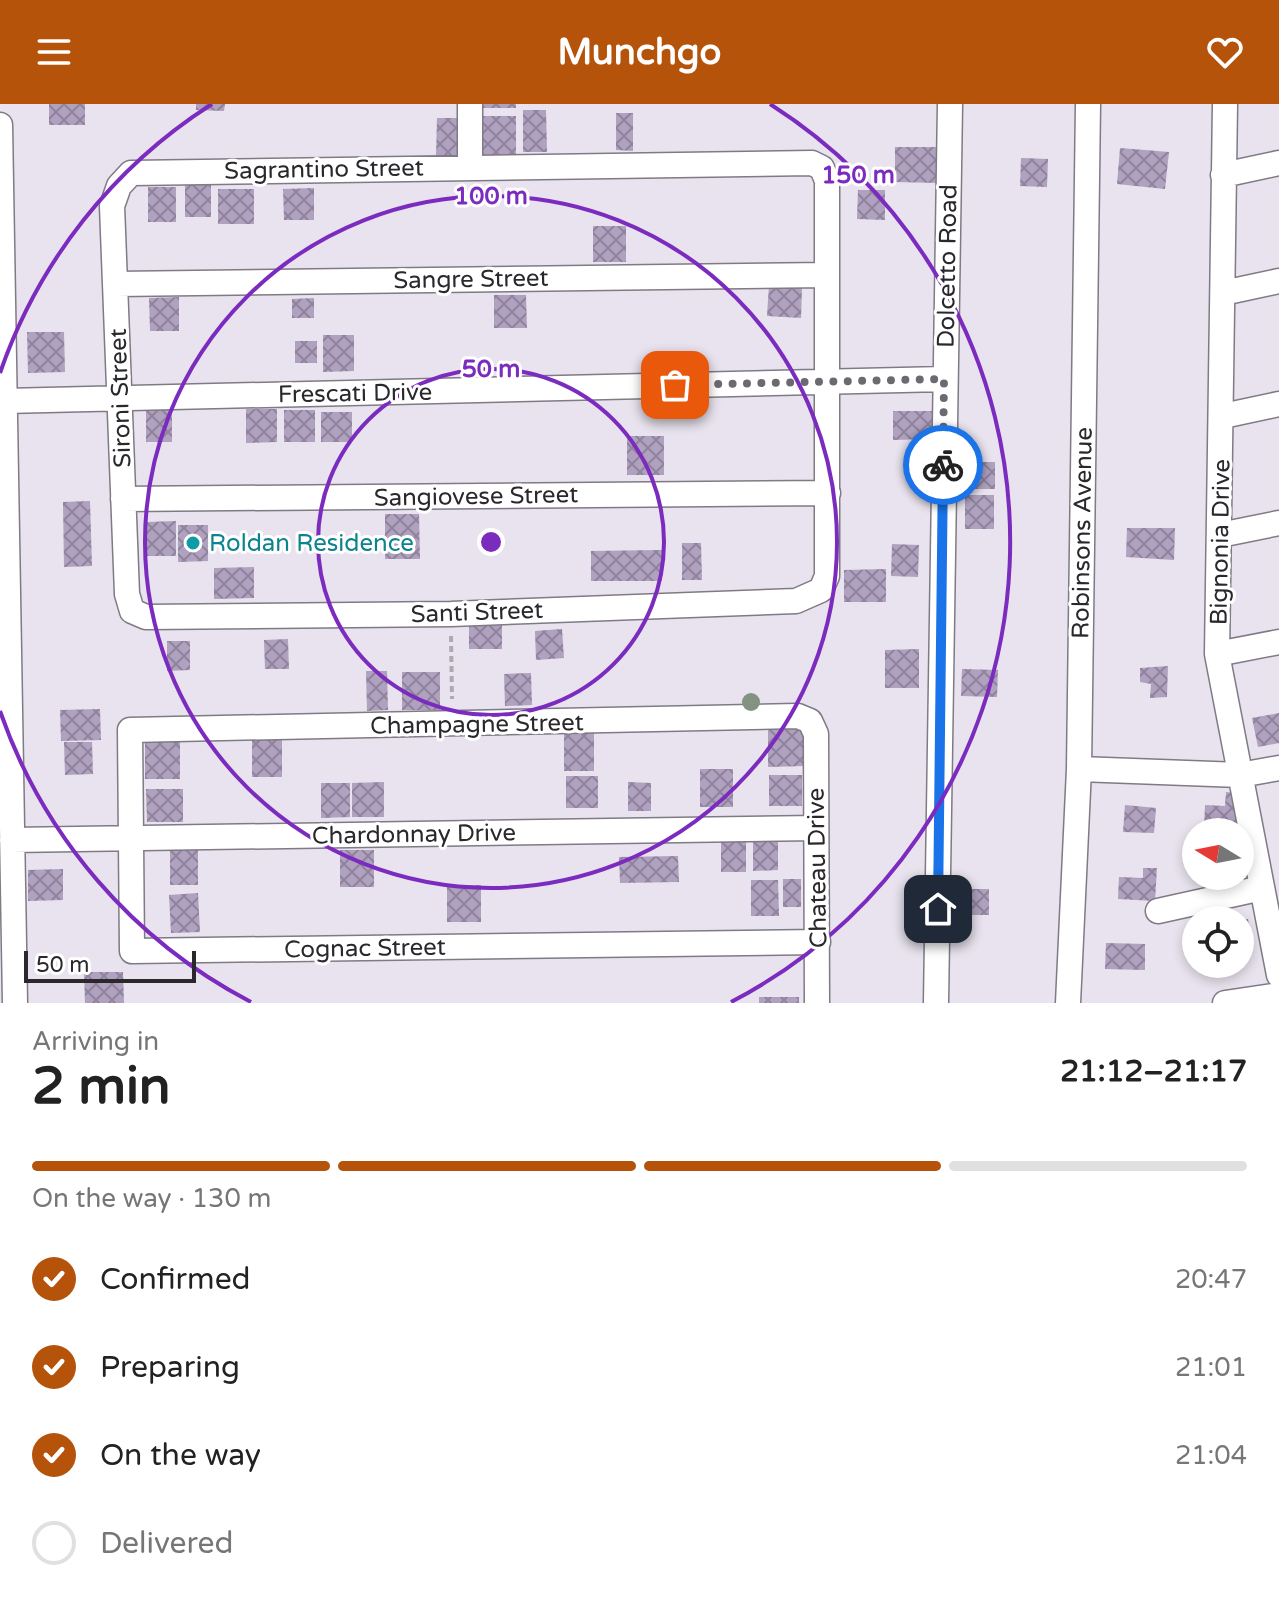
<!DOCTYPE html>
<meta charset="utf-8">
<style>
body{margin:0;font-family:"Varela Round",sans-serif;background:#f6f6f6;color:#222;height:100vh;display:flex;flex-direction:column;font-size:30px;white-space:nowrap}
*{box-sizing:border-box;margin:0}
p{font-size:26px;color:#767676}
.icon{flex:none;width:44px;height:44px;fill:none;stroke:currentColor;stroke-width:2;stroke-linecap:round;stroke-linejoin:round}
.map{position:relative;height:899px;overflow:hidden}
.details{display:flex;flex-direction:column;background:#fff;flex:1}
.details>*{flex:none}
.needle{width:52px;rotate:280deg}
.fabs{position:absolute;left:1182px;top:714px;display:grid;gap:16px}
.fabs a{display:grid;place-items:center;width:72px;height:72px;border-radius:50%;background:#fff;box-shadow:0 4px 12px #0003;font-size:40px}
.scale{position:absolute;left:24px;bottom:20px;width:172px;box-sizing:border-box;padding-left:8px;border:4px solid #2a282c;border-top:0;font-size:22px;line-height:28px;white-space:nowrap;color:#2a282c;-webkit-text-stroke:6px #fff;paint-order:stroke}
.pin{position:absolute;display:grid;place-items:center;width:68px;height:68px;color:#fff;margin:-34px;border-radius:16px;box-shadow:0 4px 12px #0006}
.courier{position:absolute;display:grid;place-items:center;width:80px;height:80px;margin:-40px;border:6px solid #1a73e8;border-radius:50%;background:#fff;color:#222;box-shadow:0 2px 10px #0007}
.head em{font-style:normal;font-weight:800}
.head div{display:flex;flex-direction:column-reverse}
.head{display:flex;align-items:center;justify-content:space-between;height:136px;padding:0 32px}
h1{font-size:52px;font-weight:800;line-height:60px}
.bar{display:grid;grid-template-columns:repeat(4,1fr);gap:12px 8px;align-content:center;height:96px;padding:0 32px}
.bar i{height:10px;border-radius:6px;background:#e0e0e0}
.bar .on{background:#b45309}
.bar p{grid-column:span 4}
ol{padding:0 32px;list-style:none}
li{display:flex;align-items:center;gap:24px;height:88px}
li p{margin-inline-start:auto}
li .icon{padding:8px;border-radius:50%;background:#b45309;color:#fff;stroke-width:4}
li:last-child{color:#767676}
li i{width:44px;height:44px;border:4px solid #e0e0e0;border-radius:50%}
header{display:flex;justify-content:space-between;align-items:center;height:104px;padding:0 32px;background:#b45309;color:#fff;font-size:36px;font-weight:800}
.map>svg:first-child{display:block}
.building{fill:url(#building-cross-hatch)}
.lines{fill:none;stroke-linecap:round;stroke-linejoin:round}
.minor-casing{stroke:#7f7a84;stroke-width:27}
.path{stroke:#ada9b2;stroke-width:4;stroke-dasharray:6 4;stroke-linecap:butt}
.minor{stroke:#fff;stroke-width:24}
.tree{fill:#829382}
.done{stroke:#6c6970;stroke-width:8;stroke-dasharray:0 14.4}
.route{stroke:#1a73e8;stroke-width:10}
.ring{fill:none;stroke:#7b2cbf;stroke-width:4}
.culture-dot{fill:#0f9aa8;stroke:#fff;stroke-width:3}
.labels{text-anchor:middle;stroke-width:6;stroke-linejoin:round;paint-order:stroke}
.street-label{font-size:24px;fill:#2a282c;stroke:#fff}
.culture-label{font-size:24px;fill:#0d838f;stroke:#fff;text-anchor:start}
.centre{fill:#7b2cbf;stroke:#fff;stroke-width:4}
.ring-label{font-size:24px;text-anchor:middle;font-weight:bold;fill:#7b2cbf;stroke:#fff;stroke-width:6;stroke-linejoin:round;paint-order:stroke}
</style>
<header><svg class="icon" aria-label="menu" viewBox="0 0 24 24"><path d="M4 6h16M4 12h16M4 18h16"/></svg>Munchgo<svg class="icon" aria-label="heart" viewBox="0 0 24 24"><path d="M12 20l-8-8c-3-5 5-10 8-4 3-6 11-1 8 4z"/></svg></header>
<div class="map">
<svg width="1279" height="899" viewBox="0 0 1279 899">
<defs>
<pattern id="building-cross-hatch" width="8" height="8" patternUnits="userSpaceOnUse" patternTransform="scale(2)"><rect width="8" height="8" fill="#afa1bf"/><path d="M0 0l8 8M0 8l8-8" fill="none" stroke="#8f839b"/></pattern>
</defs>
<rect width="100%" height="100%" fill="#e8e3ee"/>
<path class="building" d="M49,0H85V21H49Z
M196,0H225L224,7L196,6Z
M483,0H516V4H483Z
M523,6H546L547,48H523Z
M616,9H633V47L616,46Z
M478,12H516V51H477Z
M437,14H463L462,51H436Z
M895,43H938V79L895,78Z
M1120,44L1169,48L1165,85L1117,80Z
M1021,54L1048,55L1047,83L1020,82Z
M185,79H211V113H185Z
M148,83H176V118H148Z
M314,84V116H284L283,85Z
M218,85H254V120H218Z
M858,86H885V116L857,115Z
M593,122H626V158H593Z
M769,181L802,183L801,214L767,212Z
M494,191H526L527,224H494Z
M179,193V227H150L149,194Z
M314,194V214H292V195Z
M27,228H64L65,268L28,269Z
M323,231H354V267L323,268Z
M295,237H317V259H295Z
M146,305H172V338H146Z
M246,305H277V338L246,339Z
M284,306H315V338H284Z
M893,307H932V335L893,336Z
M321,308H352V338H321Z
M627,332H664V371H627Z
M961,358H995V385H961Z
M965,391H994V425H965Z
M90,397L92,462L64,463L63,398Z
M385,410H419L420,455H385Z
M176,417V452H147V418Z
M178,421H208V457L178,458Z
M1127,424H1175L1174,456L1126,453Z
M682,439H701L702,476H682Z
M892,440L919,441L918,473L891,472Z
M662,446V477H591V447Z
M254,463V494L214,495V464Z
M886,465V498H844V466Z
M469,517H502V545H469Z
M562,525L564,554L536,556L535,527Z
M288,535L289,565H265L264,536Z
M167,537H190V566L167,567Z
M919,545V584H885V546Z
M1168,562L1167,593L1150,594L1151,580L1140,578V564Z
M962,565L998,566L997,593L961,592Z
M366,567H387L388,606L367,607Z
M402,568H440V606H402Z
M531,569L532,601L505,602L504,570Z
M100,605L101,636L61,637L60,606Z
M1279,609V639L1258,643L1252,614Z
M768,622H805V662L768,663Z
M564,629H594V667H564Z
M252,632H282V673H252Z
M145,636H180V675H145Z
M64,638H92L93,670L65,671Z
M700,665H733V703H700Z
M769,671H802V702H769Z
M566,672H598V704H566Z
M384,678V713H352V679Z
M628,678L651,679V707H628Z
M321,679H350V713L321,714Z
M146,685H183V718H147Z
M1226,688L1237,689L1239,726L1204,725L1205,701L1225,702Z
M1125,701L1156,704L1154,729L1123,728Z
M753,732H778V766L753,767Z
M721,734H746V768H721Z
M170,741H198V781H170Z
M340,746H374V783H340Z
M678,752L679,778L620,779L619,753Z
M1143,764H1157L1155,797L1118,795L1119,773L1143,774Z
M63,765V796L28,797V766Z
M783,775H801V803H783Z
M751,776H778L779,812H751Z
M447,781H481V818H447Z
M958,785H989V811H958Z
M198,789L200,828L171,829L169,791Z
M1248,815L1252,837L1240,839V816Z
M1106,839L1145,840V866L1105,865Z
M84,868H123L124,899H85Z
M759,893H799V899H759Z"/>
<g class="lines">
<g class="minor-casing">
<path id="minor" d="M1225,0L1217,550L1279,871
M0,21L15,899
M812,59L822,64L827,77V472L821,486L796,497L451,510L146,513L132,507L127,490L112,102L119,82L131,69Z
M470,62V0
M1223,71L1279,59
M116,180L827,171
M1223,189L1279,177
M5,297L944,275
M1223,312L1279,300
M123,395L828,389
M1220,431L1279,419
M1217,550L1279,538
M1079,665L1240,671L1279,664
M12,736L816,724
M1158,807L1262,784
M817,899L816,630L810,617L798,612L130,626L132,847L818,838
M936,899L950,0
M1068,899L1079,665L1088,0
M1225,899L1279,891"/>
</g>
<path class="path" d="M451,532L452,595"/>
<use href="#minor" class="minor"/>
</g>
<circle class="tree" cx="751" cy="598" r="9"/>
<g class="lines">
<path class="done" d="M675,281L944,275L943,361"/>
<path class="route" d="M938,805L943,361"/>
</g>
<g class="ring">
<circle cx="491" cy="438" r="173"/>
<circle cx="491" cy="438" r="346"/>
<path d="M251 898A519 519 0 0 1 0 607M0 269A519 519 0 0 1 212 0M770 0A519 519 0 0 1 731 898"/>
</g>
<circle class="culture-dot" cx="193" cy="439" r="8"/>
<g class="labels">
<g class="street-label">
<text transform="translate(324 65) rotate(-1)" y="8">Sagrantino Street</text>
<text transform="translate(947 162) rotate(-89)" y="8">Dolcetto Road</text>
<text transform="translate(471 175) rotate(-1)" y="8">Sangre Street</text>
<text transform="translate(355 289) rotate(-1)" y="8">Frescati Drive</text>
<text transform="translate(120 294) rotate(-92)" y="8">Sironi Street</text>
<text transform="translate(476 392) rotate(-1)" y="8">Sangiovese Street</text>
<text transform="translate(1082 429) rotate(-89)" y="8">Robinsons Avenue</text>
<text transform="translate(1220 438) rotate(-89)" y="8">Bignonia Drive</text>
<text transform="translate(477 508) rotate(-2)" y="8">Santi Street</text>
<text transform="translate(477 620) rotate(-1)" y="8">Champagne Street</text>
<text transform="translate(414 730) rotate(-1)" y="8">Chardonnay Drive</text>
<text transform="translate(817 764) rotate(-91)" y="8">Chateau Drive</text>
<text transform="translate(365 844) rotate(-1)" y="8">Cognac Street</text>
</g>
<g class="culture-label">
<text x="209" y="447">Roldan Residence</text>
</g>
</g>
<circle cx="491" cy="438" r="12" class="centre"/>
<g class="ring-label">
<text x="858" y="79">150 m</text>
<text x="491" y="100">100 m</text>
<text x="491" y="273">50 m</text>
</g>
</svg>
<div class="fabs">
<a><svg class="needle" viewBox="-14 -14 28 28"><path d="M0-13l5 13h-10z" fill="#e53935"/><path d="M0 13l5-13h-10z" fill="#767676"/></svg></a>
<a><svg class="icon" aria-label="locate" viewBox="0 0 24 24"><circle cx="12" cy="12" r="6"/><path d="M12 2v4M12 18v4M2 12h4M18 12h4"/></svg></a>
</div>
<div class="scale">50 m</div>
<div class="pin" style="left:675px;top:281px;background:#ea580c"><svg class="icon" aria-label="bag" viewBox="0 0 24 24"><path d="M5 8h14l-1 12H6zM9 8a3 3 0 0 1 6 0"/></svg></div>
<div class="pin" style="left:938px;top:805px;background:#1f2937"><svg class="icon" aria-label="home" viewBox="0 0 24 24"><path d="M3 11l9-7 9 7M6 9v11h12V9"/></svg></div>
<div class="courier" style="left:943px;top:361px"><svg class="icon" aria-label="bike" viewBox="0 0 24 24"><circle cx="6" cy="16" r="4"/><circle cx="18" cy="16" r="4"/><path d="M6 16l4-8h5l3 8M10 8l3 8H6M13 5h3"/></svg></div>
</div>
<section class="details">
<div class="head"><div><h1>2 min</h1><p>Arriving in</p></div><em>21:12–21:17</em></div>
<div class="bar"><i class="on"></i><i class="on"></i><i class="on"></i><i></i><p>On the way · 130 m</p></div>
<ol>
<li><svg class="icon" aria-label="check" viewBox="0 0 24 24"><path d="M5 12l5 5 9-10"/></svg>Confirmed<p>20:47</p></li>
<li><svg class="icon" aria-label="check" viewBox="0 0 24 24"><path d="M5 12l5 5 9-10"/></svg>Preparing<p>21:01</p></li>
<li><svg class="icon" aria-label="check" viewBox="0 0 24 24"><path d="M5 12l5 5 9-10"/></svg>On the way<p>21:04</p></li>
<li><i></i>Delivered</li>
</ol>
</section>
